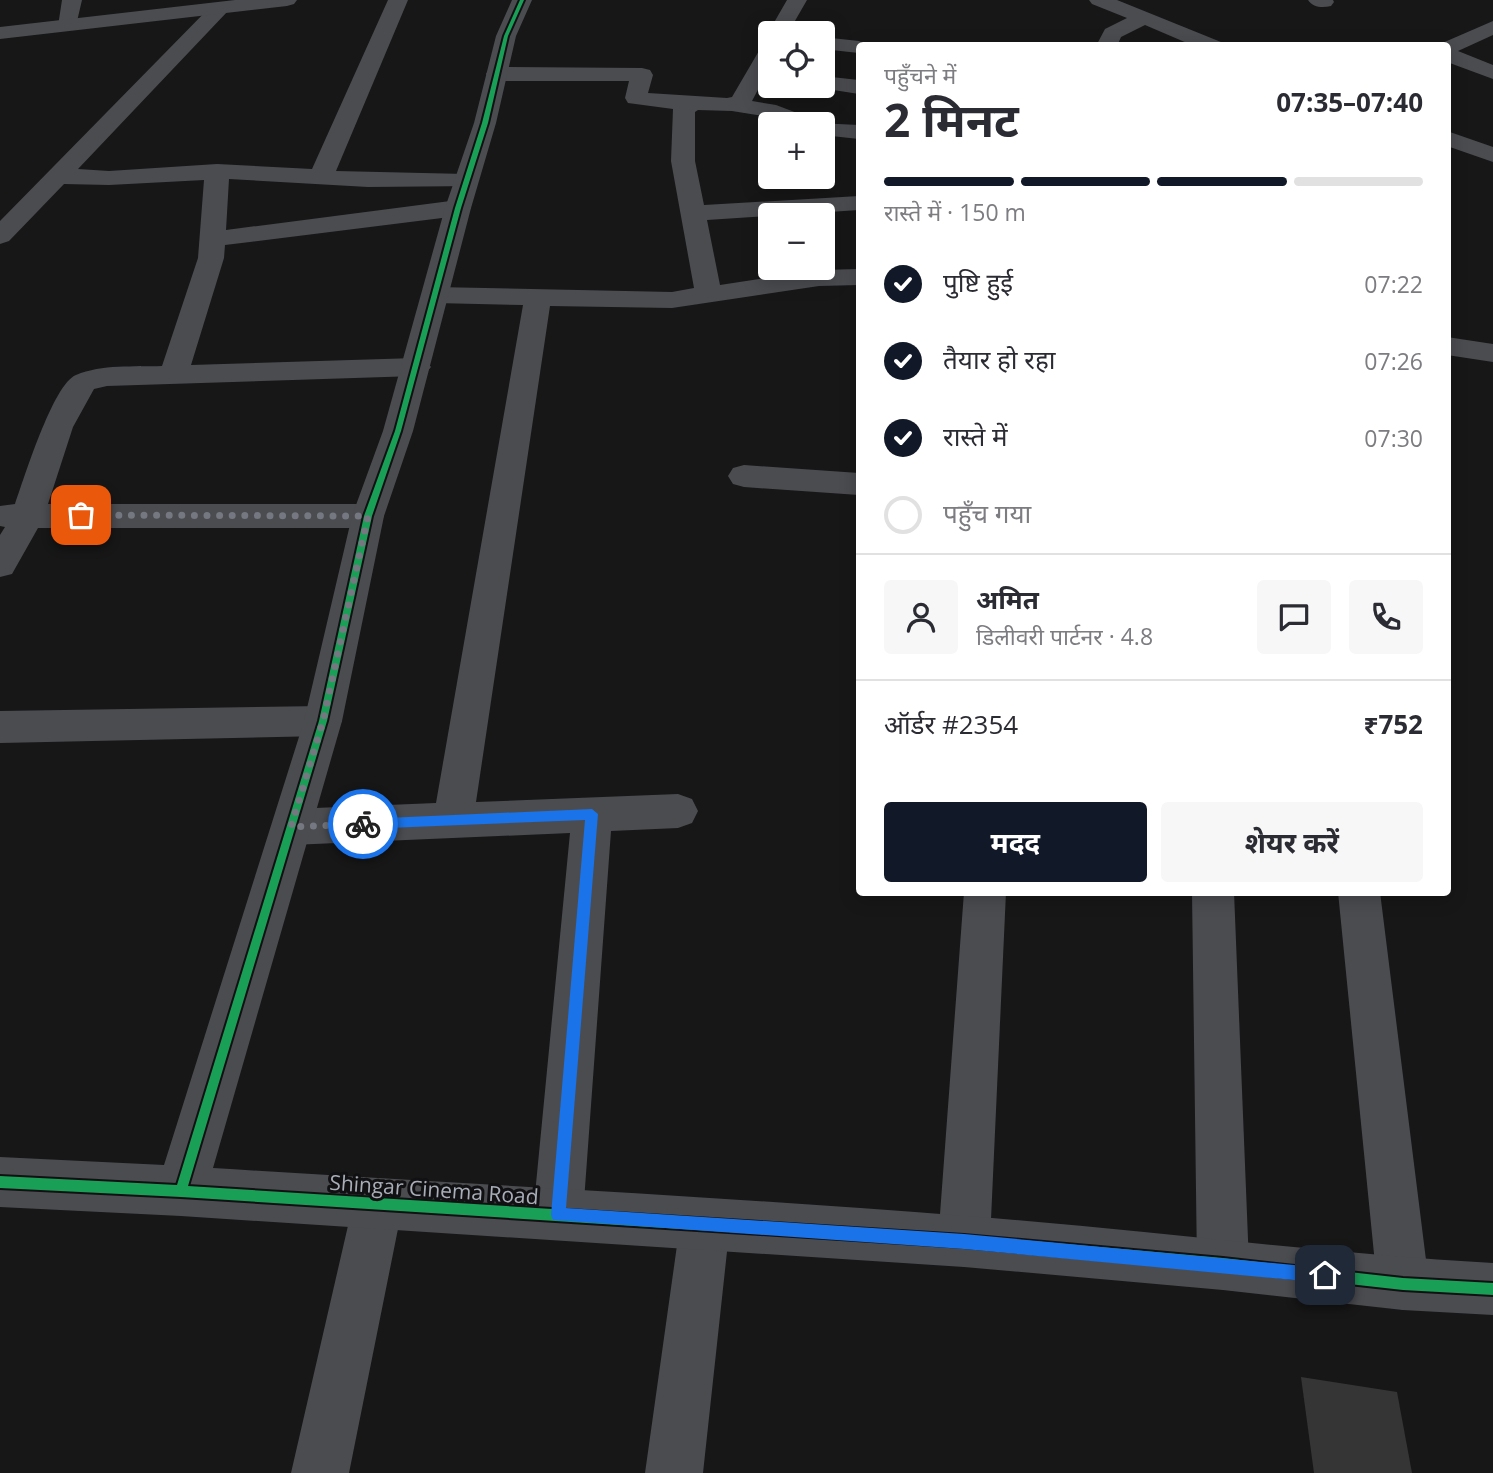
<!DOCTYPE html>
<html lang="hi">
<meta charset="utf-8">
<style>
body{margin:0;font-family:"Open Sans","Noto Sans Devanagari",sans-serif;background:#f7f7f7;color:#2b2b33;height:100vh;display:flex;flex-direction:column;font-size:26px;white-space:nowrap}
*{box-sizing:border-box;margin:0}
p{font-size:23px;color:#7c7c81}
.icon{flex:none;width:38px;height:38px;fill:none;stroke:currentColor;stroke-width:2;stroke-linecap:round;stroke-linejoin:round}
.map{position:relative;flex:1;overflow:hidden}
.sheet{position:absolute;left:856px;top:42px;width:595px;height:854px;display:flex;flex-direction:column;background:#fff;border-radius:7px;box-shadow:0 4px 18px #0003}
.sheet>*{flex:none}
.controls{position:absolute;left:758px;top:21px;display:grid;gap:14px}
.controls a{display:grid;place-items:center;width:77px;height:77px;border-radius:7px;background:#fff;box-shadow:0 4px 18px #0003;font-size:35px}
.pin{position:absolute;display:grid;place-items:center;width:60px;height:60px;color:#fff;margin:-30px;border-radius:14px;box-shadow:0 4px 10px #0006}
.courier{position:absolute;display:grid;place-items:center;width:70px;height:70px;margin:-35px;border:5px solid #1a73e8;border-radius:50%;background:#fff;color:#222;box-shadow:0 2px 9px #0007}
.headline em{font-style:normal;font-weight:700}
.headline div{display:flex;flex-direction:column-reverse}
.headline{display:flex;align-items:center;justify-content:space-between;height:119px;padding:0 28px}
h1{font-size:46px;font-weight:700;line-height:52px}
.bar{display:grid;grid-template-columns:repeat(4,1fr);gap:10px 7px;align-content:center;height:84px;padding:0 28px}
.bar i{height:9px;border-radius:5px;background:#e1e1e2}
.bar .active{background:#111827}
.bar p{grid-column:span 4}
.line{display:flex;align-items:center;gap:18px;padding:0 28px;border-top:2px solid #e1e1e2}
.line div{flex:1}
.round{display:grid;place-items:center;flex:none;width:74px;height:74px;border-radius:7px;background:#f7f7f7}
ol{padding:0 28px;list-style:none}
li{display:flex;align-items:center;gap:21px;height:77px}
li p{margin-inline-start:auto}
li .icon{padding:7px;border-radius:50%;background:#111827;color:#fff;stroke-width:4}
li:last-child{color:#7c7c81}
li i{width:38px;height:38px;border:4px solid #e1e1e2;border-radius:50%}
.action{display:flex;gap:14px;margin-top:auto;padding:14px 28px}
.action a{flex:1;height:80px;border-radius:7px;background:#111827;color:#fff;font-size:28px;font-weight:700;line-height:80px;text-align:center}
.action a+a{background:#f7f7f7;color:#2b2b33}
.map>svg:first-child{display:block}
.building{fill:#353536}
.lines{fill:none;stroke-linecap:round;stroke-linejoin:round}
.minor{fill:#4b4c50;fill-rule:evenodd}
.tertiary{fill:#4b4c50;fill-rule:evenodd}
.cycleway-casing{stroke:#111113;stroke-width:4}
.cycleway{fill:#1a9f57;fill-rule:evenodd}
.route{fill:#1a73e8}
.done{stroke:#757880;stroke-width:7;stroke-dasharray:0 12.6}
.labels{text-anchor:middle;stroke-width:6;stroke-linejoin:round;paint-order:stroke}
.near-street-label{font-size:21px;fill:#a8adb8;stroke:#111113}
</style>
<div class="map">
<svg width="1493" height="1473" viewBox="0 0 1493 1473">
<rect width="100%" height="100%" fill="#171717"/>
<path class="building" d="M1301,1377L1397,1392L1412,1473H1314Z"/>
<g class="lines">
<path class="minor" d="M62,0H82L75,30H61L58,26Z
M388,0H408L336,171L466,174L475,176L478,181L475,186L368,187L229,179L226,230L458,200L467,203L471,208L467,213L458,216L225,245L224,258L191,365L416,358L426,361L431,367L426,373L416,376L107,386L94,389L73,427L48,504H368L380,508L384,516L380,524L368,528H38L12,574L0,577V535L5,527L0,526V506L15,504C24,479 53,384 76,375C102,364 134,367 162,366L198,258L204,180L109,185L64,184L9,241L0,244V221L213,4H227L230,8L227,12L78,169L109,171L217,164L312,169Z
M787,0H807L788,33H770V36L768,33Z
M1089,0H1117L1221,42L1224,46H1194L1145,25L1121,37L1117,46H1096L1105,29L1127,18L1092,4Z
M1308,0H1333L1334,2L1331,6C1323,8 1313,8 1308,0Z
M1493,21V35L1458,51L1493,65V79L1447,62V46H1438L1440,44Z
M822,37L859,41L868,46H859V53L822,49Z
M770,42V67L752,101L776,105L813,119L816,123L859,125V139L822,135V124H785L763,116L732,111L698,110L695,112V161L704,205L859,196V210L707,220L720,285L819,270L859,269V285L819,286L672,308L550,306L476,802L678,794L692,799L698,811L692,823L678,828L611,831L583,1215L576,1233L558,1240L540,1233L533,1215L570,833L291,845L277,840L271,827L277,814L291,809L436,803L523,305L435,303L425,301L421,295L425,289L435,287L672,292L694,288L671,161L673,109L628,103L625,98L629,81H497L489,79L486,74L489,69L497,67L642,68L650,70L653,75L648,93L727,98L732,97L763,44Z
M822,76L859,80V94L814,87L822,86Z
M1447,131L1493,147V162L1447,146Z
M1447,337L1493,344V362L1447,355Z
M744,465L859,473V495L744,487L733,484L728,476L733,468Z
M323,706L336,710L342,721L336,732L323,736L0,743V711Z
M964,892H1006L990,1241L982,1259L964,1267L946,1259L938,1241Z
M1192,892H1234L1249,1264L1241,1282L1223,1290L1205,1282L1197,1264Z
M1338,892H1380L1429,1284L1422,1303L1403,1310L1384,1303L1377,1284Z
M378,1179L396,1186L403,1204L349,1473H291L353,1204L360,1186Z
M705,1199L723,1206L730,1224L703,1473H645L680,1224L687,1206Z"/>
<path class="tertiary" d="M235,0H297L294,4L287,6L0,39V27Z
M512,0H532L516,36L496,123L471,208L413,431L384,516L342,721L213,1168C464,1184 715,1196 966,1216C1142,1229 1317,1253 1493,1263V1315L1403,1310L1223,1290L964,1267L181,1216L0,1207V1157L164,1165L304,721L352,516L383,431L445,208L474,123L496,36Z"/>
<g class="cycleway-casing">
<path id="cycleway" d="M520,0H524L508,36L488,123L461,208L401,431L372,516L327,721L188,1186L964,1235L1223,1258L1403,1278L1493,1283V1295L1403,1290L1223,1270L964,1247L181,1197L0,1188V1176L177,1185L319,721L364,516L395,431L455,208L482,123L504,36Z"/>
</g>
<use href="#cycleway" class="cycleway"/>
</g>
<path class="route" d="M592,809L598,814L566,1208L964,1234L1325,1268L1331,1270L1333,1275L1331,1281L1325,1283L964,1249L553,1220L551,1215L585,820L363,829L357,824L363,819Z"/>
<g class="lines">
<path class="done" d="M81,515L368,516L323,721L291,827L363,824"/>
</g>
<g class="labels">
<g class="near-street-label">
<text transform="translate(434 1190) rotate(4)" y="7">Shingar Cinema Road</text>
</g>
</g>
</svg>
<div class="controls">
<a><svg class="icon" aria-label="locate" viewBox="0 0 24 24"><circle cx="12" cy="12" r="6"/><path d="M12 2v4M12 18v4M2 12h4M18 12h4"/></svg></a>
<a>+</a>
<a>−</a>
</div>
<div class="pin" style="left:81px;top:515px;background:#ea580c"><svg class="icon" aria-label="bag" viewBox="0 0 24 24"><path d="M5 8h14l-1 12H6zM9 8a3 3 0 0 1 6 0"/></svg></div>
<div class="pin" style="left:1325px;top:1275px;background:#1f2937"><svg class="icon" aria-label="home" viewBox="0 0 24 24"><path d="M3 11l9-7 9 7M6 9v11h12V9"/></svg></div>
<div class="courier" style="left:363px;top:824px"><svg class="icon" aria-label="bike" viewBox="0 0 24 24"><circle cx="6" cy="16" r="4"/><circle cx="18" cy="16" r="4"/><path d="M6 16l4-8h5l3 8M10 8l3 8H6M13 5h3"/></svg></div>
<section class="sheet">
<div class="headline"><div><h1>2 मिनट</h1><p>पहुँचने में</p></div><em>07:35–07:40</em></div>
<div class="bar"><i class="active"></i><i class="active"></i><i class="active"></i><i></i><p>रास्ते में · 150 m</p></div>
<ol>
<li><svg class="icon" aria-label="check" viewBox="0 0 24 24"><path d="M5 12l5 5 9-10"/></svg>पुष्टि हुई<p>07:22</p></li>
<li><svg class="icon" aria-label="check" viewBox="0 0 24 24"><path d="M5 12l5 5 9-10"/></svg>तैयार हो रहा<p>07:26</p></li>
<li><svg class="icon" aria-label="check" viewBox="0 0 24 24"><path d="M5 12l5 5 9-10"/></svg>रास्ते में<p>07:30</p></li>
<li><i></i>पहुँच गया</li>
</ol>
<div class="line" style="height:126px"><a class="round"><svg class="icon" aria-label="person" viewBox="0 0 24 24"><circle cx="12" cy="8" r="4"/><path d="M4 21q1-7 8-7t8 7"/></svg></a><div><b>अमित</b><p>डिलीवरी पार्टनर · 4.8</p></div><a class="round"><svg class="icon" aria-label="chat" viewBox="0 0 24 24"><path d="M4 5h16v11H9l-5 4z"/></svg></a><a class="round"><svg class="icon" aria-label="phone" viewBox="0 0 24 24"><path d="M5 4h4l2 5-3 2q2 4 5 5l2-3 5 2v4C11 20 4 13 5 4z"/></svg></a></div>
<div class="line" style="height:91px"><div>ऑर्डर #2354</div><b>₹752</b></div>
<div class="action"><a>मदद</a><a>शेयर करें</a></div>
</section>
</div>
